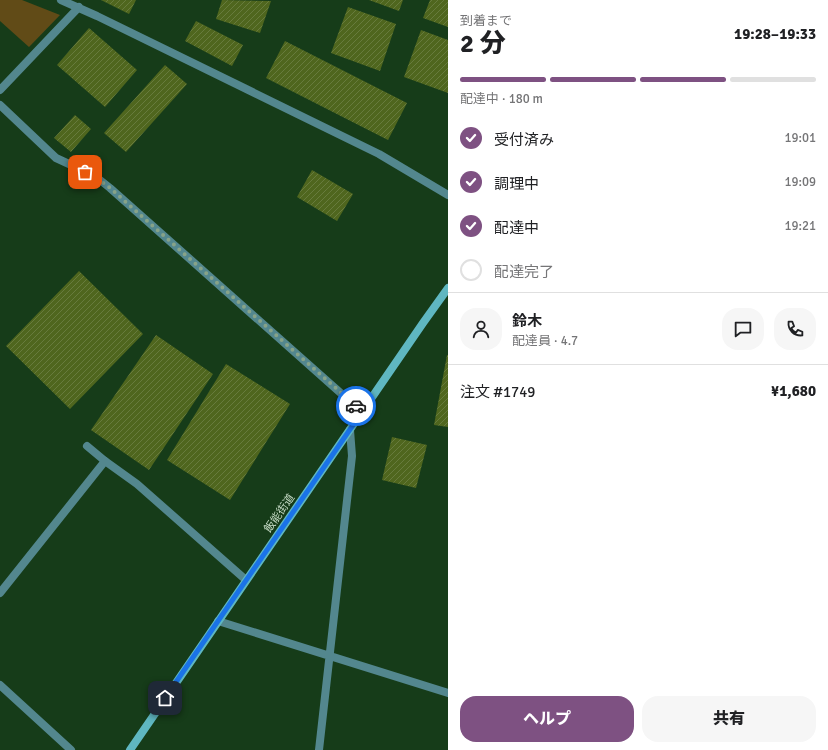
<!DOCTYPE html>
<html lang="ja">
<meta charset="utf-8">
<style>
body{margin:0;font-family:Signika,"Noto Sans JP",sans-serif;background:#f6f6f6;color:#202124;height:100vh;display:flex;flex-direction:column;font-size:15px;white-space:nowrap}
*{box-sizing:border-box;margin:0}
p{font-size:13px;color:#757577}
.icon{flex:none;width:22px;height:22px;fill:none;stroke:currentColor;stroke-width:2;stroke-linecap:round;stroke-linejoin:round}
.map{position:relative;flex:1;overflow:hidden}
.side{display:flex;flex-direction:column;background:#fff;width:380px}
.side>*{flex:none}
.pin{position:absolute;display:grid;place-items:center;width:34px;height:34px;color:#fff;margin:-17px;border-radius:8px;box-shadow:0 2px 6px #0006}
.courier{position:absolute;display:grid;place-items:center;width:40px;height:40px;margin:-20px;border:3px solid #1a73e8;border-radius:50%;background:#fff;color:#222;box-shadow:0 1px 5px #0007}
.headline em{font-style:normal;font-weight:800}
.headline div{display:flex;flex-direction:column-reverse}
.headline{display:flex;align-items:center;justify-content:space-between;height:68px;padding:0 12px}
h1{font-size:26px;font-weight:800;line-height:30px}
.bar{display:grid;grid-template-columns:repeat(4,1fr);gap:6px 4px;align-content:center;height:48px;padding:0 12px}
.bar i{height:5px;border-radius:3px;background:#e0e0e0}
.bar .active{background:#7e5182}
.bar p{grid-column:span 4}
.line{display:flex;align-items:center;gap:10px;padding:0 12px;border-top:1px solid #e0e0e0}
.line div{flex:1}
.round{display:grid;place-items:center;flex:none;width:42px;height:42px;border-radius:16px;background:#f6f6f6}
ol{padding:0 12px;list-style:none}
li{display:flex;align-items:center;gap:12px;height:44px}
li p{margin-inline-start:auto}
li .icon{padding:4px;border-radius:50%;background:#7e5182;color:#fff;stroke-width:4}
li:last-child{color:#757577}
li i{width:22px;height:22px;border:2px solid #e0e0e0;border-radius:50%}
.action{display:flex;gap:8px;margin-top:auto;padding:8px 12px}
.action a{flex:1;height:46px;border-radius:16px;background:#7e5182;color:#fff;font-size:16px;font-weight:800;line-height:46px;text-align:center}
.action a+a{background:#f6f6f6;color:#202124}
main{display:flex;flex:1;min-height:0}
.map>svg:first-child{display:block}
.green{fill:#614b17}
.building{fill:url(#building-hatch)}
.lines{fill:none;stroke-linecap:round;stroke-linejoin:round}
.lane{stroke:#53878e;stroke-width:8}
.street{stroke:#53878e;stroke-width:8}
.secondary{stroke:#5fb7c1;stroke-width:8}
.done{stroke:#87a388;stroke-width:4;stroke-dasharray:0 7.2}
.route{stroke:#1a73e8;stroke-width:5}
.labels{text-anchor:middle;stroke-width:3;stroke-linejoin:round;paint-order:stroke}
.street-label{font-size:11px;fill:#c4dac4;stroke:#163c19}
</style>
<main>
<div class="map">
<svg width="448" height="750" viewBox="0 0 448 750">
<defs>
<pattern id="building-hatch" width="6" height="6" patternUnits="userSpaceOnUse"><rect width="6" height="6" fill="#4f661e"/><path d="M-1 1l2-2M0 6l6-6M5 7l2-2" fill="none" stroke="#677b3d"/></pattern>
</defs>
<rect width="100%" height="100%" fill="#163c19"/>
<path class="green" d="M0,0H22L60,15L29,47L0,21Z"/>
<path class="building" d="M101,0H136L129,14Z
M222,0L271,1L260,33L216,19Z
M369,0H403L399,11Z
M430,0H448V27L423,18Z
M348,7L396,24L380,71L331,53Z
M196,21L243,45L232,66L185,41Z
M89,28L137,70L105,107L57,65Z
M421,30L448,40V93L404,77Z
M285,41L407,103L388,140L266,78Z
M165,65L187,84L126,152L104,133Z
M75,115L91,129L71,152L54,138Z
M312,170L353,194L337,221L297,197Z
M79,271L143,334L70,409L6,346Z
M156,335L213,374L149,470L91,430Z
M447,355H448V427L434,425Z
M226,364L290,404L230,500L167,460Z
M392,437L427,445L416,488L382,480Z"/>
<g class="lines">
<path class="lane" d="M87,446L105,461"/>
<path class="street" d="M61,0L97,16L379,154L448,195
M0,90L79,7
M0,105L56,158L95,176L110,188L362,412
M0,593L105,461L137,484L246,580
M218,621L448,693
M0,685L71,750
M319,750L352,456L350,430"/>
<path class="secondary" d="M130,750L423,323L448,288"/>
</g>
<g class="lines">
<path class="done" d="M85,172L94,176L110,188L356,406"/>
<path class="route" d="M165,698L362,412L356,406"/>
</g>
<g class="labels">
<g class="street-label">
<text transform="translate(279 513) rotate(-55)" y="4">飯能街道</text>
</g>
</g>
</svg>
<div class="pin" style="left:85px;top:172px;background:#ea580c"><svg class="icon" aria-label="bag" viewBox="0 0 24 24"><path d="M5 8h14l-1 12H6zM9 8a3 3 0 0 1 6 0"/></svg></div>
<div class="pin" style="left:165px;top:698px;background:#1f2937"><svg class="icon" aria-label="home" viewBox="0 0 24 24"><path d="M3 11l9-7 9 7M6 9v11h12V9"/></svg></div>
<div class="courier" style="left:356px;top:406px"><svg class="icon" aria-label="car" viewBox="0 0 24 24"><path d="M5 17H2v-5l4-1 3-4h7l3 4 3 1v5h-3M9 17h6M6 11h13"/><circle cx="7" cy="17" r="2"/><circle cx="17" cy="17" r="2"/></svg></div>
</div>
<section class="side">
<div class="headline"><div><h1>2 分</h1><p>到着まで</p></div><em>19:28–19:33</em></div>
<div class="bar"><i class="active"></i><i class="active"></i><i class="active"></i><i></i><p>配達中 · 180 m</p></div>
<ol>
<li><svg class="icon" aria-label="check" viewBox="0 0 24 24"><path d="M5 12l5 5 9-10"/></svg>受付済み<p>19:01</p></li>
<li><svg class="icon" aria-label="check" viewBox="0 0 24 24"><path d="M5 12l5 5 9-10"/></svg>調理中<p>19:09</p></li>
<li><svg class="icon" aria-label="check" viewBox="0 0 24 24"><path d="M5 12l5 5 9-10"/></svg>配達中<p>19:21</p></li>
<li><i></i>配達完了</li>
</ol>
<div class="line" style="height:72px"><a class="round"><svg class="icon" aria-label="person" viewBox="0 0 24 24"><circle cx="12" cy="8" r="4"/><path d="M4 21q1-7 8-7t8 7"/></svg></a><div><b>鈴木</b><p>配達員 · 4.7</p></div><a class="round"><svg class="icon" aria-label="chat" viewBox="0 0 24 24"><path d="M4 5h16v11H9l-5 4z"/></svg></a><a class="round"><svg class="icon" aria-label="phone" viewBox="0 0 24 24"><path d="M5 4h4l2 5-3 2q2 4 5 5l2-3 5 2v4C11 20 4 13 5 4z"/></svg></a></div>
<div class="line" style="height:52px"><div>注文 #1749</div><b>¥1,680</b></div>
<div class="action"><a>ヘルプ</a><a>共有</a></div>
</section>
</main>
